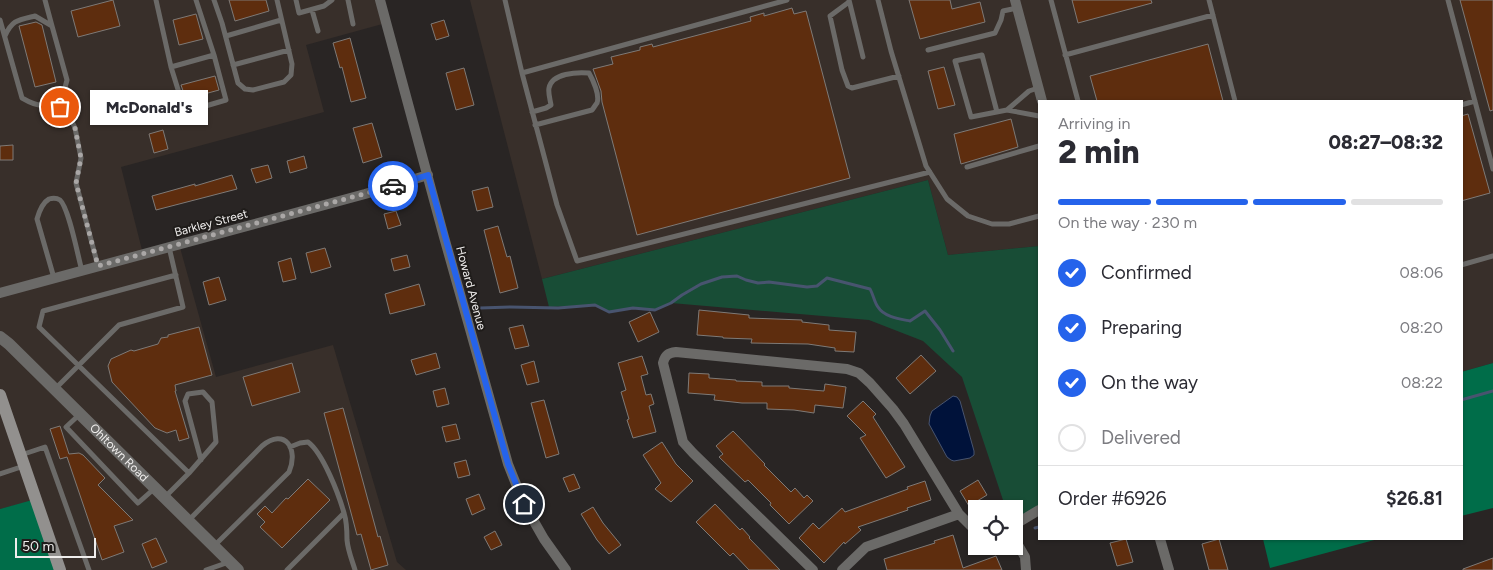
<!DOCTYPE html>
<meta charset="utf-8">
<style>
body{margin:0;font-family:Figtree,sans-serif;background:#f2f2f3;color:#2b2b33;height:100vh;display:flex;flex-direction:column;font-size:19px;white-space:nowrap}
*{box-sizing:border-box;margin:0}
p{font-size:16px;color:#7c7c81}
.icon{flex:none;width:28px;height:28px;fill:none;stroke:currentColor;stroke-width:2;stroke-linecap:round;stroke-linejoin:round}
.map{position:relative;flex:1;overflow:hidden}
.sheet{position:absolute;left:1038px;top:100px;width:425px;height:440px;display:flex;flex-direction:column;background:#fff;border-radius:0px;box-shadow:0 1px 4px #0004}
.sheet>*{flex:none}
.controls{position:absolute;left:968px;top:500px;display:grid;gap:10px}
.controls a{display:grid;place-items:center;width:55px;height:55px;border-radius:0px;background:#fff;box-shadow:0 1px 4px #0004;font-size:25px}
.scale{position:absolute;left:15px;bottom:12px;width:81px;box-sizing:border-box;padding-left:5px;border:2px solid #efedec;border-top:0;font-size:14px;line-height:18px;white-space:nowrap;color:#efedec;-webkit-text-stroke:4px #1f1c1a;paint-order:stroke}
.pin{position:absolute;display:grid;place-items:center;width:42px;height:42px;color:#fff;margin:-21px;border:2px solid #fff;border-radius:50%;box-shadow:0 1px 5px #0007}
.courier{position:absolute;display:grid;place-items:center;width:50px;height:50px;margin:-25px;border:4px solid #2563eb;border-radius:50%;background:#fff;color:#222;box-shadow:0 1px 6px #0007}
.bubble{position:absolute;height:35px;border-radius:0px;background:#fff;box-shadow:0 1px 4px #0004;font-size:16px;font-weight:800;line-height:35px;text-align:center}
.summary em{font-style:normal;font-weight:800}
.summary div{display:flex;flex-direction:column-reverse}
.summary{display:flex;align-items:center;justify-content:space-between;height:85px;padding:0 20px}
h1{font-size:32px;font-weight:800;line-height:38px}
.bar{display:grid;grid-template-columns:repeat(4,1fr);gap:8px 5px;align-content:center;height:60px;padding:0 20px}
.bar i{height:6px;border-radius:4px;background:#e1e1e2}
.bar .on{background:#2563eb}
.bar p{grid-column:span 4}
.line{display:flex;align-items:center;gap:12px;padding:0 20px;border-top:1px solid #e1e1e2}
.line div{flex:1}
ol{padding:0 20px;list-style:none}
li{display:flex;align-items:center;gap:15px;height:55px}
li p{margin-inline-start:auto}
li .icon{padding:5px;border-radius:50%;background:#2563eb;color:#fff;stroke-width:4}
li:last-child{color:#7c7c81}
li i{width:28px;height:28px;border:2px solid #e1e1e2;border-radius:50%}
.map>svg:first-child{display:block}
.built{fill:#382f2a}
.green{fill:#184d36}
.forest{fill:#006d49}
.water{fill:#00123a;stroke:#48546f}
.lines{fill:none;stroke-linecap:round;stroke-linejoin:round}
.stream{stroke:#48546f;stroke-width:3}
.building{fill:#5e2d0e;stroke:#7e7a77}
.service{stroke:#6b6a68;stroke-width:5}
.minor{stroke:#6b6a68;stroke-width:10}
.tertiary{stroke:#6b6a68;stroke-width:12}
.secondary{stroke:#92908e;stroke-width:12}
.done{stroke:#aaa7a6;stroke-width:5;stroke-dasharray:0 9}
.route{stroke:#2563eb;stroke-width:6}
.labels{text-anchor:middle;stroke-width:4;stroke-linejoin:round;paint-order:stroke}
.street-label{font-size:12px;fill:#efedec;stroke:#1f1c1a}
</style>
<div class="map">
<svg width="1493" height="570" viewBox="0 0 1493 570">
<rect width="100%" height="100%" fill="#292524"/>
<path class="built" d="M0,0H380L386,23L306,45L324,112L121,167L143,254L179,244L216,377L333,345L397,562L406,570H60L36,500L0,509Z
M470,0H1493V363L1461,372V101H1039V246L948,255L928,180L542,279Z"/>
<path class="green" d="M928,180L948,255L1039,246V510L1014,525V509H1006L962,377L923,341L869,320L671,303L655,310L633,308L609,312L595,305L549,307L542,279Z"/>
<path class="forest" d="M1493,363V508L1461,516V372Z
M36,499L60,570H0V509Z
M1263,539H1378L1270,568Z"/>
<path class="water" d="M953,396L957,397L960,401L974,451V455L970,458L954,461L951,460L947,457L929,424L930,416L932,411Z"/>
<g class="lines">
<path class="stream" d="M480,308L510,307L558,308L595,305L609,312L633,308L655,310L671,303L682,295L701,284L722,277L737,276L746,280L758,283L769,282L807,287L817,286L827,278L870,289C873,294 875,304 878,307C884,317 900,319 910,321L925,311L940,330L953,351
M1461,400L1493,391
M1035,528L1039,527"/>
</g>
<path class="building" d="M113,0L120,26L78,37L71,11Z
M229,0H266L269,11L235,21Z
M909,0H950L952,9L980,2L985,22L920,39Z
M1072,0H1151L1152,3L1078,23Z
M1460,0H1493V110L1490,111Z
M792,8L794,14L806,11L850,178L637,235L602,102L601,91L593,69L613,64L611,57L640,50V47L652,44L653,47L751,21L750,17L764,13V16Z
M196,14L203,39L179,45L173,20Z
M444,20L449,36L436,40L431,24Z
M36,22L42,25L56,82L35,87L19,26Z
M350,38L366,98L351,102L342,67L340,68L333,43Z
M1208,44L1223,101H1097L1090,76Z
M944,67L955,105L938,109L928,71Z
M464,68L474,105L456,110L446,73Z
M215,76L219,90L186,99L181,85Z
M1468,114L1490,193L1461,201V116Z
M1011,119L1018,147L961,164L954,134Z
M372,123L382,157L363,163L353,128Z
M163,130L168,149L154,153L149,134Z
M13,145V160H0V146Z
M304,156L307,168L290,173L287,161Z
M268,165L272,178L256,183L251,169Z
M232,175L237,189L156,210L152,196L195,184V186Z
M488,187L493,207L477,211L472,191Z
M396,211L401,225L388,229L384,214Z
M498,226L507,257L510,256L518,288L500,293L484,230Z
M325,248L331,267L311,273L306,253Z
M407,255L410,267L394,271L391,259Z
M291,258L296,279L283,282L278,262Z
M219,277L226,300L209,305L203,282Z
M419,284L425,305L390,314L385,294Z
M699,310L749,315V318L802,320V322L829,325V330L856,332L854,352L835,351V348L808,344L751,343L752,339L723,338V337L697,335Z
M650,312L659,332L638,342L629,322Z
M523,325L529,346L515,349L509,328Z
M199,327L212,375L175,385L176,391H175L189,438L179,441L176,430L167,433L155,428L112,382L108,366L111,359L131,350L134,351L158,344L161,338L168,337V335Z
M436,353L440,368L416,375L411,360Z
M921,355L936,371L910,394L896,378Z
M642,356L648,374L641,376L646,395L651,394L654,404L649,406L656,432L633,438L627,420L629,419L621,392L626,390L618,363Z
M534,361L539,382L527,385L521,365Z
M292,363L300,392L252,406L243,377Z
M689,373L709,374V378L736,380V381L762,382V386H789V388L824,391L825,384L846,387L843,408L815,405L814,413L794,410L767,409V403H742L714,400L715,395L688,393Z
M445,388L449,404L437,407L433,391Z
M544,400L559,454L546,458L531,403Z
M863,401L876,414L873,417L905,467L886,478L860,438L866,435L847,416Z
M343,408L378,537L380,536L388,565L371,570L361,534L357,535L324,413Z
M456,424L460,439L446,442L442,427Z
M60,426L69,454L79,453L83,455L105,478L98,485L133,520L114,526L124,552L102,560L67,457L60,459L50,429Z
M733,431L765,464L764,465L791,492L795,488L804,498L807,495L813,501L789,524L770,505L771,503L748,480L745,482L719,457L723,454L716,446Z
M662,442L676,464L693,481L671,502L655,489L661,483L643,455Z
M466,460L470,475L458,478L454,463Z
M574,474L580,488L569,492L563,478Z
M308,479L330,500L282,548L260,527L265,522L257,514L265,506L272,513L286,498L288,499Z
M978,480L987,495L969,506L960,491Z
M925,481L931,500L907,508L908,510L858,527L861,530L845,544L844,542L824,563L799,538L813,523L819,529L842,508L845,512L908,489L907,487Z
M479,494L485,509L472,515L466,499Z
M715,504L740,530L742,528L750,537L749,538L780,570H749L733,553L730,556L696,522Z
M593,507L603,523L621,545L609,554L597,540L581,514Z
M495,531L502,545L491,550L484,537Z
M953,535L963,568L996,556L1002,570H887L884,559L935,543L934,541Z
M156,538L167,562L152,568L142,544Z
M1126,539L1133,562L1117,566L1110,543Z
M1219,539L1228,570H1209L1202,544Z
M1493,558V570H1463V569Z"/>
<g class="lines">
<path class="service" d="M45,0L52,26
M156,0L171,67L214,55L196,0
M214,0L222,23L238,83L245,89L253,90L284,82L291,75L292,64L277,0
M296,0L299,13L324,6L332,0
M348,0L353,24
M505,0L522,73L787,0
M849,0L863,57
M878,0L891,51L926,166L947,199L968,216L992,224H1009L1039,216
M1051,0L1078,101
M1209,0L1235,101
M1448,0L1493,169
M849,2L830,16L842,70L848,86L852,88L899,76
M312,10L318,31
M0,20L22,98C41,109 46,107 63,95L67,80L52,26L35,16C18,20 12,20 5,36
M226,36L281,20
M928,50L995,33L1001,20L1003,11L1017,8
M1065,55L1213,15
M233,65L289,50
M171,67L185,112L226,100L214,55
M522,73L557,205L577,261L930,172
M1038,88L1029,91L1007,110L1039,116
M50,105L60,107L68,113L75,128L81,158L76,183L98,266
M1461,105L1475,101
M532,112L546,108L551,105C550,99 548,93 549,88C552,73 577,72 589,73C593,80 600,95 597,103C596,104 593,109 592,110L535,125
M997,112L982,55L955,61L971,117L1007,110
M967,167L1039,146
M1461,265L1493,256
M54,278L37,219C39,212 42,203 49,199C52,198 57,198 60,200C69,208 78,257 82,271
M55,389L119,325L183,307L169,247
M80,414L66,427L138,503L155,488
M290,447L300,443L308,442C323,453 339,495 344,513C347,522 347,531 347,540C348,551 352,560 355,570
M21,455L45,447L89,570
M189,473L216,442L212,402L203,392L188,394L185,401L201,460
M0,474L24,466
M165,497L189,473L39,327L43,311L176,275
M188,521L262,446C285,427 299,449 289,472L214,546
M206,570L229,562
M287,570L344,513"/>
<path class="minor" d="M380,0L444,237L508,464L524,504L544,539L566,570
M1015,0L1042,101
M0,293L365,194L428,175
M1014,525L1039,510
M1014,538L1025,557L1026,570
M1160,539L1169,570
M813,570L693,453L683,442L681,434L663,363C665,355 668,353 676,352L847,369L859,373L870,383L893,409L904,424L959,514L976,531
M842,570L866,547L959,514"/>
<path class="tertiary" id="s1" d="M0,337L9,344L238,570"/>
<path class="secondary" d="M0,395L60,570"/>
</g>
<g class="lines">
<path class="done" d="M60,107L68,113L75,128L81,158L76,183L98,266L393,186"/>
<path class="route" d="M393,186L428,175L508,464L524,504"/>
</g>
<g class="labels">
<g class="street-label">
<text transform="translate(211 223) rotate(-15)" y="4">Barkley Street</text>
<text transform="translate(471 288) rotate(75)" y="4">Howard Avenue</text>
<text dy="4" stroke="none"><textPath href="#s1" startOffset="166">Ohltown Road</textPath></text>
</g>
</g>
</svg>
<div class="controls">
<a><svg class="icon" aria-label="locate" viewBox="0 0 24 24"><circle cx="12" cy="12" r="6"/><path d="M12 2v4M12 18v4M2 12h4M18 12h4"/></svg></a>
</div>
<div class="scale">50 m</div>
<div class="pin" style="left:60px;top:107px;background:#ea580c"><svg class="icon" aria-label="bag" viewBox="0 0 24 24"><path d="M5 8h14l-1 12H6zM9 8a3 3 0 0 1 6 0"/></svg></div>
<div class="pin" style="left:524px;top:504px;background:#1f2937"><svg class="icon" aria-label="home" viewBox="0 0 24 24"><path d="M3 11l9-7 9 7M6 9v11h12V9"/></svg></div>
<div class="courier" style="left:393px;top:186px"><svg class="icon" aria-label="car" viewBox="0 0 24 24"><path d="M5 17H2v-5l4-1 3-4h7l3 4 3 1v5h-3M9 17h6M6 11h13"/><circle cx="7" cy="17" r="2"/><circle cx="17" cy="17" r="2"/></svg></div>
<div class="bubble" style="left:90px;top:90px;width:118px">McDonald's</div>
<section class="sheet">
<div class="summary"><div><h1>2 min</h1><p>Arriving in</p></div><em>08:27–08:32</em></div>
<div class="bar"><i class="on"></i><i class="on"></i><i class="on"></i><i></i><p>On the way · 230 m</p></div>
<ol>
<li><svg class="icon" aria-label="check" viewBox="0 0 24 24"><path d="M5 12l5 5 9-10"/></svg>Confirmed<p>08:06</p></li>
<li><svg class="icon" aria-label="check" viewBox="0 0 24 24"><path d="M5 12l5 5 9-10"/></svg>Preparing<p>08:20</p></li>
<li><svg class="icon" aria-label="check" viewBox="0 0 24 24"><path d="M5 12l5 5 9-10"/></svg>On the way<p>08:22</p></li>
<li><i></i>Delivered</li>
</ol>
<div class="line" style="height:65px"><div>Order #6926</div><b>$26.81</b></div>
</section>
</div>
